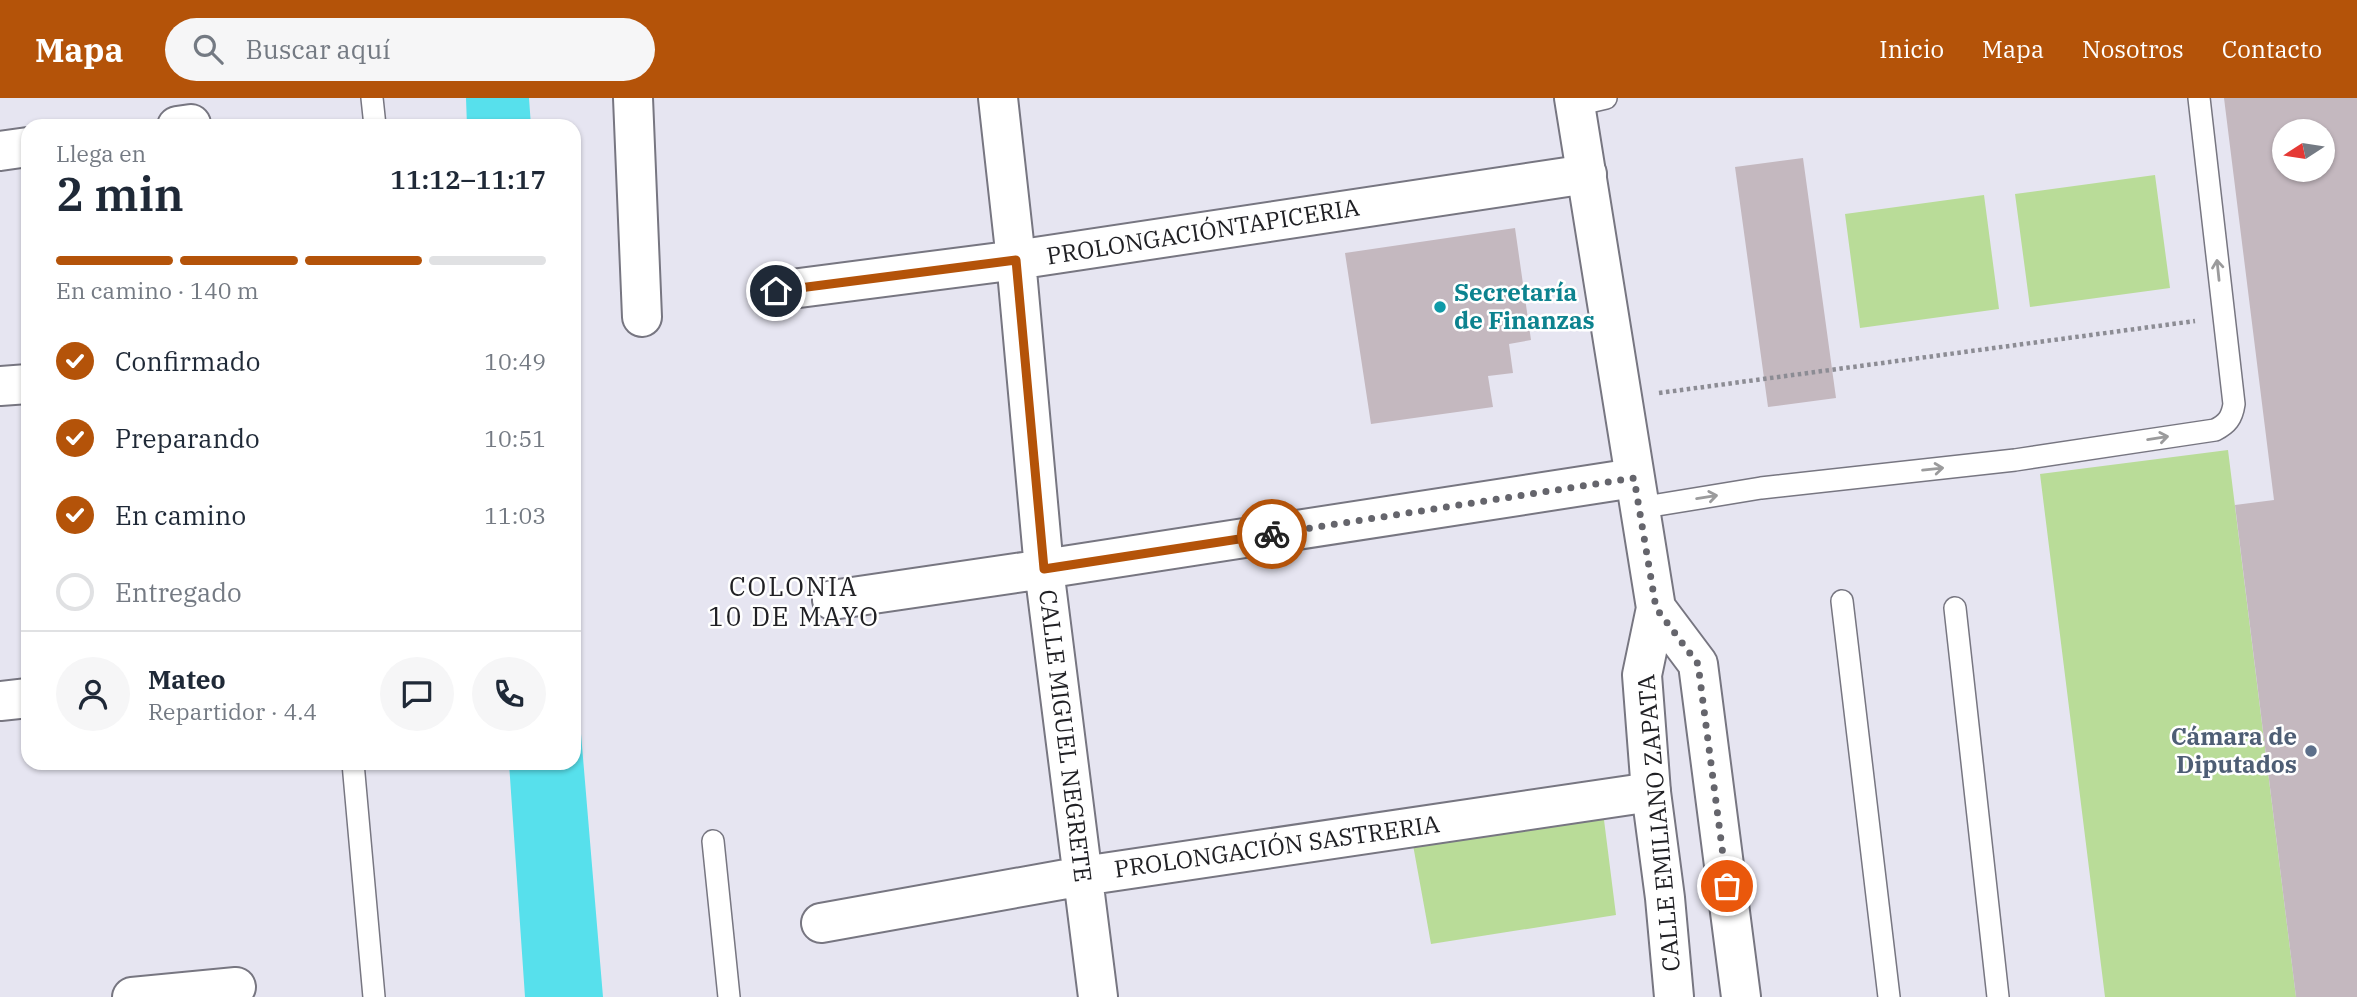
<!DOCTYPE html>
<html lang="es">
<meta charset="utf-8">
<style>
body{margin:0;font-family:"IBM Plex Serif",serif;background:#f6f6f7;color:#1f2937;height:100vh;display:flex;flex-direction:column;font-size:26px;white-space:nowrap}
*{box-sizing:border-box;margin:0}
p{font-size:23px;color:#747a83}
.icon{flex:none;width:38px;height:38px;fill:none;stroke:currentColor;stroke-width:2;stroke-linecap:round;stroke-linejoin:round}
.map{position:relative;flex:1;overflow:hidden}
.drawer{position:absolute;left:21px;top:21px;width:560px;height:651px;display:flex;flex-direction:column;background:#fff;border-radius:21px;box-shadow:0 2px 5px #0004}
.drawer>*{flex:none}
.needle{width:46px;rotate:258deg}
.buttons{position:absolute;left:2272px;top:21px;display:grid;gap:14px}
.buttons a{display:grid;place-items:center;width:63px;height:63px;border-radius:50%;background:#fff;box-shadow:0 2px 5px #0004;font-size:35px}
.pin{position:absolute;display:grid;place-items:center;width:60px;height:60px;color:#fff;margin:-30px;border:4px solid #fff;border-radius:50%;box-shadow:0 2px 7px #0007}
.courier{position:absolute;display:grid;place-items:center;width:70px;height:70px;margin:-35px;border:5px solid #b45309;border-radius:50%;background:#fff;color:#222;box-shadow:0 2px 9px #0007}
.headline em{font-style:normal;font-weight:600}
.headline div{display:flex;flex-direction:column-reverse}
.headline{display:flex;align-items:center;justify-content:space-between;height:119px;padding:0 35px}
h1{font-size:46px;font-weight:600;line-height:52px}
.bar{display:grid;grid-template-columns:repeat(4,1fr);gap:10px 7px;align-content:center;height:84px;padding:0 35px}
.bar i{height:9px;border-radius:5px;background:#e0e1e3}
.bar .on{background:#b45309}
.bar p{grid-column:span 4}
.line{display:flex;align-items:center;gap:18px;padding:0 35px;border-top:2px solid #e0e1e3}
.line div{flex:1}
.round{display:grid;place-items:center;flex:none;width:74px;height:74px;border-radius:37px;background:#f6f6f7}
ol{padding:0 35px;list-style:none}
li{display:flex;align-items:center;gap:21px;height:77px}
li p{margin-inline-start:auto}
li .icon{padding:7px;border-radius:50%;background:#b45309;color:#fff;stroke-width:4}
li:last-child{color:#747a83}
li i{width:38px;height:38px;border:4px solid #e0e1e3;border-radius:50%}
header{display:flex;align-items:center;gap:42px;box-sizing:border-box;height:98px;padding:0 35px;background:#b45309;color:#fff}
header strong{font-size:33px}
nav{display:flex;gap:38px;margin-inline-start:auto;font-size:24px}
.search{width:490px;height:63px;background:#f6f6f7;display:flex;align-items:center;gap:18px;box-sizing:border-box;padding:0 24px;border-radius:38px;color:#747a83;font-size:26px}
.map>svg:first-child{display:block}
.green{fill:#b9dc98}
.water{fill:#57e0ec}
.building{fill:#c4b8bf;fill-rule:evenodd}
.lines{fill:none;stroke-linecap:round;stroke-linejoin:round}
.lane-casing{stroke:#777681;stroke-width:24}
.street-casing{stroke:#777681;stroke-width:42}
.secondary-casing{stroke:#777681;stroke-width:42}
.path{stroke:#8c8c94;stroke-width:4.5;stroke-dasharray:3.5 3.5;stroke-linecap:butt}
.lane{stroke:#fff;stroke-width:21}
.street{stroke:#fff;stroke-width:38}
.secondary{stroke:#fff;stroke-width:38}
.oneway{stroke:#9b9b9c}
.done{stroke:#65656c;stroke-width:7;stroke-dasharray:0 12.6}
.route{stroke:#b45309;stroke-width:9}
.culture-dot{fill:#0f9aa8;stroke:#fff;stroke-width:2.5}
.service-dot{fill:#5c6f8a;stroke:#fff;stroke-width:2.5}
.labels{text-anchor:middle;stroke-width:5;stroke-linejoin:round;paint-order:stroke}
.street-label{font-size:24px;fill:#202024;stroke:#fff}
.culture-label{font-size:24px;font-weight:bold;fill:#0d838f;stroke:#fff;text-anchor:start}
.service-label{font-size:24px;font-weight:bold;fill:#4e5e75;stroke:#fff;text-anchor:end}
.neighbourhood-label{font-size:26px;letter-spacing:2px;fill:#202024;stroke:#fff}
</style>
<header>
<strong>Mapa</strong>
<div class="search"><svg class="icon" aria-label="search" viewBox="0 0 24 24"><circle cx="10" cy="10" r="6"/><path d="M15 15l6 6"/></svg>Buscar aquí</div>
<nav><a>Inicio</a><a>Mapa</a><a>Nosotros</a><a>Contacto</a></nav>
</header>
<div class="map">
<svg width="2357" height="899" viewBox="0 0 2357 899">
<rect width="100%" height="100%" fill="#e6e5f1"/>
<path class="green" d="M2155,77L2170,190L2030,209L2015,96Z
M1984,97L1999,211L1860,230L1845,116Z
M2228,352L2296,899H2105L2040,376Z
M1603,714L1616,817L1431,846L1413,747Z"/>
<path class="water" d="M466,0H529L531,28H467Z
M574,552L603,899H525L509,665H574Z"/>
<path class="building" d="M2224,0H2357V899H2296L2235,407L2274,402ZM2284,33H2322V72H2284Z
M1803,60L1836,300L1768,309L1735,69Z
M1515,130L1531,242L1509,246L1513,275L1488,278L1493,309L1371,326L1345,155Z"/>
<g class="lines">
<g class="lane-casing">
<path id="lane" d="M372,0L375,28
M1576,7L1606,0
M1639,410L1761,390L2015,362L2215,332C2227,326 2232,320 2234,306L2199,0
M1842,503L1889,899
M1955,510L1998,899
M353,665L374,899
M713,743L729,899"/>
</g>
<g class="street-casing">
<path id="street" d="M633,0L642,219
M998,0L1016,162L1044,471L1098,899
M177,28L191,26
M0,53L28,49
M776,193L1016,162L1587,76
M0,288L28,286
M832,502L1044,471L1634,380
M0,603L28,600
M821,825L1083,778L1651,694
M132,899L236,889"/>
</g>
<g class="secondary-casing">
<path id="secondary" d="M1574,0L1656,510L1642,577L1651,694L1665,800L1674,899
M1656,510L1698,566L1741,899"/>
</g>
<path class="path" d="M1659,295L2195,223"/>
<use href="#lane" class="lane"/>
<use href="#street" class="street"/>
<use href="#secondary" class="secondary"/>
</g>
<defs><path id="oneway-shaft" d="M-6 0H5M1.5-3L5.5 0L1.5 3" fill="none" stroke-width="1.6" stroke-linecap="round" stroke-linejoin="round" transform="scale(1.75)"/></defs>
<g class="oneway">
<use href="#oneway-shaft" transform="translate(2218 172) rotate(-96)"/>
<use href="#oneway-shaft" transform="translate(2158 340) rotate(-9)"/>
<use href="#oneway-shaft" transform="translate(1933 371) rotate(-6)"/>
<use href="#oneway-shaft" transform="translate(1707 399) rotate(-9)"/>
</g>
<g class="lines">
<path class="done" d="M1272,436L1634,380L1656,510L1698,566L1727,788"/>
<path class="route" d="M776,193L1016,162L1044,471L1272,436"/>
</g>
<circle class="culture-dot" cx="1440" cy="209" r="7"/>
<circle class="service-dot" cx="2311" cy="653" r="7"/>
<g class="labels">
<g class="street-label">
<text transform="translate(1203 134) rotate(-9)" y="8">PROLONGACIÓNTAPICERIA</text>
<text transform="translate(1065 638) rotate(83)" y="8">CALLE MIGUEL NEGRETE</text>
<text transform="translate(1659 725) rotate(-95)" y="8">CALLE EMILIANO ZAPATA</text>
<text transform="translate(1277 749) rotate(-8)" y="8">PROLONGACIÓN SASTRERIA</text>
</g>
<g class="culture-label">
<text x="1454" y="203">Secretaría<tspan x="1454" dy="28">de Finanzas</tspan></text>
</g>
<g class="service-label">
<text x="2297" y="647">Cámara de<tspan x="2297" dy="28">Diputados</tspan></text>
</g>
<g class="neighbourhood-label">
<text x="794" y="498">COLONIA<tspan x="794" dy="30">10 DE MAYO</tspan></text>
</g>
</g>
</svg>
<div class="buttons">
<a><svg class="needle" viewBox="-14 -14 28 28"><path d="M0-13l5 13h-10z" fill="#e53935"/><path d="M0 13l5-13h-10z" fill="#747a83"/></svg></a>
</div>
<div class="pin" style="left:1727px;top:788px;background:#ea580c"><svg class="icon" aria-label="bag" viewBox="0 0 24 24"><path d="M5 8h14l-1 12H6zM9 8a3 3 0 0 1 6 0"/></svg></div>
<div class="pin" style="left:776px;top:193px;background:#1f2937"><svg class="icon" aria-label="home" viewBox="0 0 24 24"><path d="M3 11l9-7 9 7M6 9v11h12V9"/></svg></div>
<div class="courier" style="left:1272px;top:436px"><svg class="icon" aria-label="bike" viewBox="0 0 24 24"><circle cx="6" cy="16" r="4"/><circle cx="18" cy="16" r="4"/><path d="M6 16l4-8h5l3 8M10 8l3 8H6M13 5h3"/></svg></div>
<section class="drawer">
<div class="headline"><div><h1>2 min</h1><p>Llega en</p></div><em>11:12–11:17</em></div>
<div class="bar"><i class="on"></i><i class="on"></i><i class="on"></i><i></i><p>En camino · 140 m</p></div>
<ol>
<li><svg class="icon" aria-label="check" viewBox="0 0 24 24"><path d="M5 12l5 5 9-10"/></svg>Confirmado<p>10:49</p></li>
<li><svg class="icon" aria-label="check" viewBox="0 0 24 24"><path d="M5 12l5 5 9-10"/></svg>Preparando<p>10:51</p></li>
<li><svg class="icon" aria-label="check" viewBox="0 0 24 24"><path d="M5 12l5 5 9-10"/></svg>En camino<p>11:03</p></li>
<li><i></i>Entregado</li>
</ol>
<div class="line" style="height:126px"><a class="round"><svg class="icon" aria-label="person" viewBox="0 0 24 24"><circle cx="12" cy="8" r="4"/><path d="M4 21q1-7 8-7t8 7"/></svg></a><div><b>Mateo</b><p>Repartidor · 4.4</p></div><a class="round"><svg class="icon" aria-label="chat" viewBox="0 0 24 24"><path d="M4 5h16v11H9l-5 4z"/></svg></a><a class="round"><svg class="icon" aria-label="phone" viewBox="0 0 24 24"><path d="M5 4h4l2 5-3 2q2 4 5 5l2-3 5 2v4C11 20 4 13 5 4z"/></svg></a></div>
</section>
</div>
